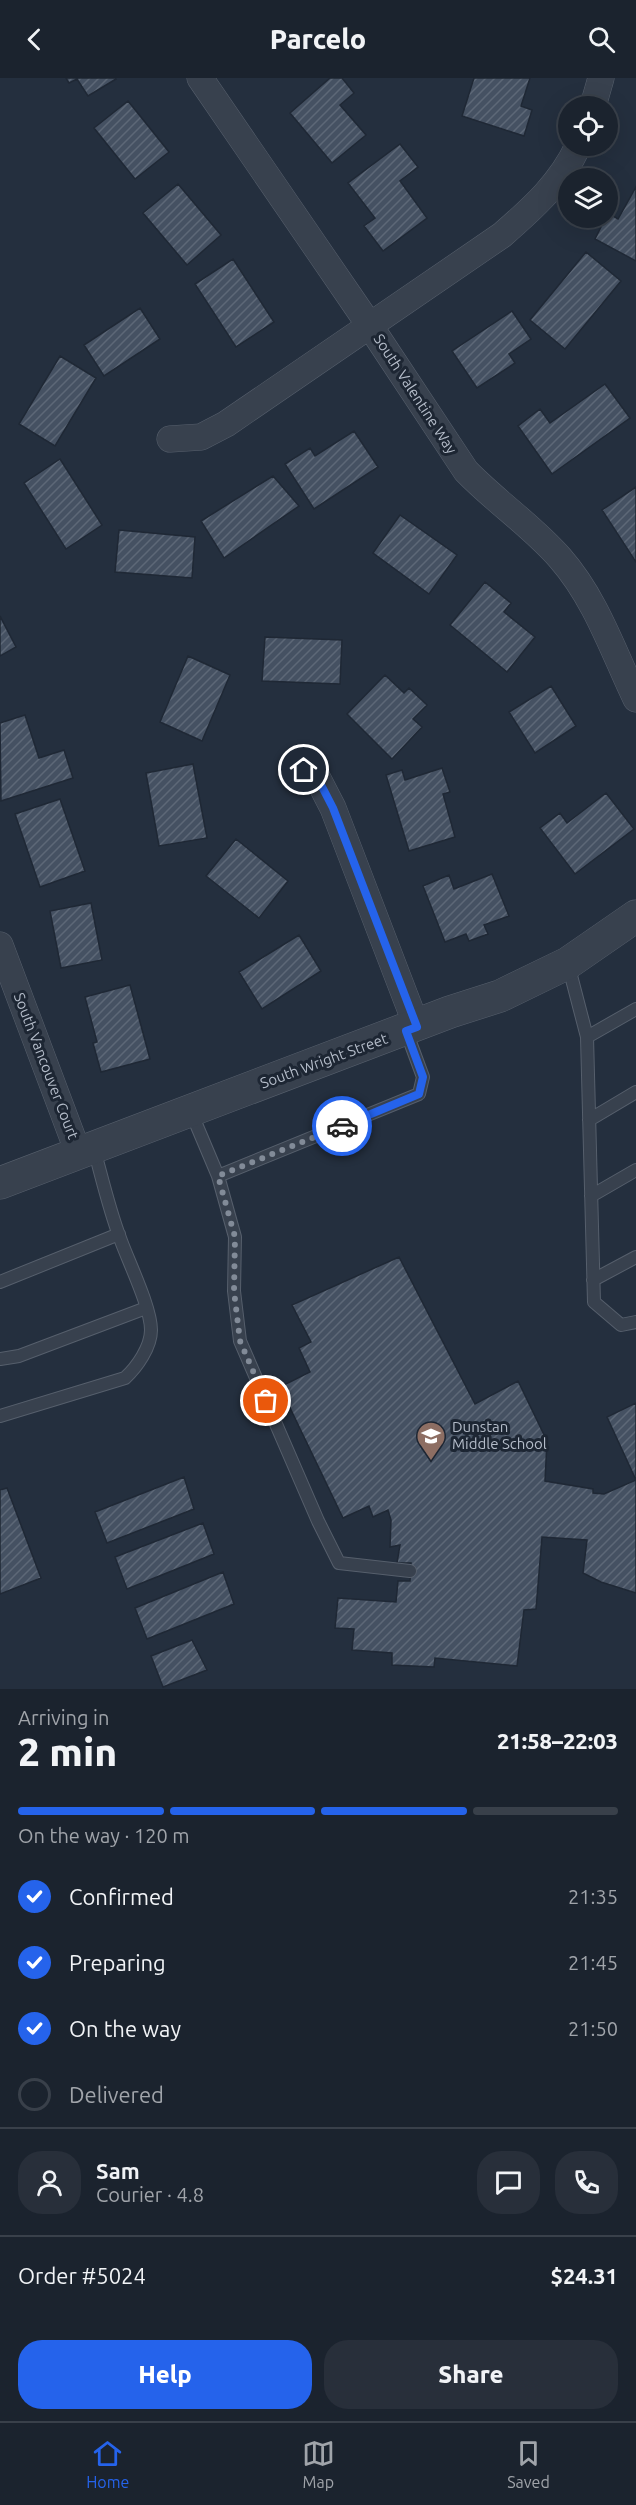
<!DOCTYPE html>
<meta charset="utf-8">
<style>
body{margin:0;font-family:Ubuntu,sans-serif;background:#282f3a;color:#f1f3f6;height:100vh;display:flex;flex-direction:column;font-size:22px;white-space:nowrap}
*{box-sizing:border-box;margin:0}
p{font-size:20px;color:#a0a4aa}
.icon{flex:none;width:33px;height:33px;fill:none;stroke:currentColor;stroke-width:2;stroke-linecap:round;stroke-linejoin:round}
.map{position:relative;height:1611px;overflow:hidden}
.details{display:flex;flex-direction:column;background:#1b232e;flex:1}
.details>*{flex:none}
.fabs{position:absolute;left:558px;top:18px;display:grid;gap:12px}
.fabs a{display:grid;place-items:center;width:60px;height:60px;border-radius:50%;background:#1b232e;box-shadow:0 6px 24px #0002,0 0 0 2px #39404a;font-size:30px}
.pin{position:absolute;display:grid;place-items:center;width:51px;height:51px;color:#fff;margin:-26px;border:3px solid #fff;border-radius:50%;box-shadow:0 2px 6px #0007}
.courier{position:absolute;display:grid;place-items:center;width:60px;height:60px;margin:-30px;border:4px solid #2563eb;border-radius:50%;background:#fff;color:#222;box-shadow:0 2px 8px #0007}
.head em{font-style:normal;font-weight:800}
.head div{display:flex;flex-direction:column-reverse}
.head{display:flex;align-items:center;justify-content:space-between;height:102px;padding:0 18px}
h1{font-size:39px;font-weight:800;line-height:45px}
.bar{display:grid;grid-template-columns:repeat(4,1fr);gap:9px 6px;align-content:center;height:72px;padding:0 18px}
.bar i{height:8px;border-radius:4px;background:#39404a}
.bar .active{background:#2563eb}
.bar p{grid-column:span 4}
.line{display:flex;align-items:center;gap:15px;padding:0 18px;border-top:2px solid #39404a}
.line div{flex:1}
.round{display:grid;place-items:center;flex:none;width:63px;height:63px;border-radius:24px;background:#282f3a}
ol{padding:0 18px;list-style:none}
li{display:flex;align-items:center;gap:18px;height:66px}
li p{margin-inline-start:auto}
li .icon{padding:6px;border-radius:50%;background:#2563eb;color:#fff;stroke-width:4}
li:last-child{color:#a0a4aa}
li i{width:33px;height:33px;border:3px solid #39404a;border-radius:50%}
.primary-button{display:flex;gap:12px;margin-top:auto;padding:12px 18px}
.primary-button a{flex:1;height:69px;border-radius:24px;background:#2563eb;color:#fff;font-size:24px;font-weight:800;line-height:69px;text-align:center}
.primary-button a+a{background:#282f3a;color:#f1f3f6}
header{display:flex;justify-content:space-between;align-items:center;height:78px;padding:0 18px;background:#1b232e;font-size:27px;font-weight:800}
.menu{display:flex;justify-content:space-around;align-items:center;height:84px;border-top:2px solid #39404a;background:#1b232e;font-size:16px;color:#a0a4aa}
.menu a{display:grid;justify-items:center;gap:3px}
.menu .active{color:#2563eb}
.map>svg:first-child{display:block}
.building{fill:url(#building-hatch);stroke:#1f2835;stroke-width:1.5}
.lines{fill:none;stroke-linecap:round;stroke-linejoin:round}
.service-casing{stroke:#565f6c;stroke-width:14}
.minor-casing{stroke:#565f6c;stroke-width:27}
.tertiary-casing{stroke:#565f6c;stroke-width:33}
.service{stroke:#38414e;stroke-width:12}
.minor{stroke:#38414e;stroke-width:26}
.tertiary{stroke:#38414e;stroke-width:32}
.done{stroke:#828b98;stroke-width:6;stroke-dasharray:0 10.8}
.route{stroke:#2563eb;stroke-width:8}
.labels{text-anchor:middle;stroke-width:6;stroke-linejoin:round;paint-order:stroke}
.street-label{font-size:15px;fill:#b4bcc9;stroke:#1d2633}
.poi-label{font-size:15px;fill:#b4bcc9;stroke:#1d2633;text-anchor:start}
</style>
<header><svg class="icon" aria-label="back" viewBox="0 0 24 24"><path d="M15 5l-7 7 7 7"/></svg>Parcelo<svg class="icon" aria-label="search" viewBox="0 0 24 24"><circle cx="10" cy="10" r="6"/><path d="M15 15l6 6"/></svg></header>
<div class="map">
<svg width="636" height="1611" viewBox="0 0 636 1611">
<defs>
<pattern id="building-hatch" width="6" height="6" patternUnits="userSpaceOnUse" patternTransform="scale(1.5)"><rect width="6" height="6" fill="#455162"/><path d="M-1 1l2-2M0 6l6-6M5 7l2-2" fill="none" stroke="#5d6877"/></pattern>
</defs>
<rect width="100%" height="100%" fill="#242f3e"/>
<path class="building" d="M66,0H115L116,1L88,18L77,1L69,5Z
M330,0H342L354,15L340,27L366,57L332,85L290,35Z
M474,0H530L521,28L532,32L524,58L462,38Z
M128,23L169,74L135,101L94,50Z
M400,66L418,89L400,103L427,140L383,173L364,148L375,140L348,105Z
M178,106L221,157L187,187L143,135Z
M636,109V183L595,161L608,135L618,141Z
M586,174L621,203L565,271L530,242Z
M233,181L274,244L236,269L195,206Z
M140,230L160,261L104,298L84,267Z
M512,233L531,261L509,276L515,285L477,310L452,273Z
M60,278L96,300L55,368L19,346Z
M605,306L630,340L552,396L518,348L540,331L550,345Z
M354,353L378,389L314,431L285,386L310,370L315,378Z
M60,381L102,447L66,471L24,405Z
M273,398L299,428L224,480L201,443Z
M636,409V484L602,432Z
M400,437L457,477L429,516L373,475Z
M119,452L195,459L192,500L115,494Z
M485,504L511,525L504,534L535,559L507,594L450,547Z
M0,538L16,569L0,578Z
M265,559L342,562L340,606L262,603Z
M188,578L230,597L202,663L160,644Z
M385,597L404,615L409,610L427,627L413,641L422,649L392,681L347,636Z
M551,608L576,648L535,675L509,634Z
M25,637L39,680L64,672L73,700L1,723L0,645Z
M193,686L207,760L159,768L146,695Z
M442,690L450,714L443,716L455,759L409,773L386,697L402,692L405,702Z
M606,715L634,751L575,796L540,750L560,735L567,745Z
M60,721L85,793L40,809L15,736Z
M236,761L288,803L259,840L206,798Z
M492,796L509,838L484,847L488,856L469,863L466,856L445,864L423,808L449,797L454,811Z
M91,825L102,882L61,890L50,833Z
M299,857L321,893L262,931L239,894Z
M130,907L150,981L101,994L93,965L97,964L85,919Z
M399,1179L475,1326L518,1303L547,1363L545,1403L593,1411V1415L604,1416L636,1402V1515L601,1504L583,1495L587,1462L542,1459L536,1531L524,1532L517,1588L435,1580L434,1589L392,1587V1575L352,1572L354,1551L335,1550L338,1520L396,1524L398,1503H410L411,1485H397L400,1467L390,1469L391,1442L388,1432L373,1439L369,1428L343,1440L280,1309L310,1294L299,1270L311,1264L292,1227Z
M636,1325V1402L607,1339Z
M184,1399L194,1431L107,1465L95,1434Z
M7,1410L41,1500L0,1516V1412Z
M203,1445L214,1476L127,1511L115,1479Z
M223,1494L234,1526L147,1561L135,1530Z
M192,1562L207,1592L163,1609L151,1578Z"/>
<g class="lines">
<g class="service-casing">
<path id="service" d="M568,886L587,959L594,1224L621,1247L636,1244
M587,959L636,931
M191,1034L218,1098L419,1016L423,999L406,953
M589,1042L636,1014
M218,1098L235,1159L234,1213L240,1263L318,1443L339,1485L410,1493
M591,1118L636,1092
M593,1202L636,1179
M0,1204L119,1156
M0,1281L19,1278L146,1230
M0,1338L125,1300C137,1289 151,1269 151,1252C151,1229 128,1183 120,1160C109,1131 102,1100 94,1071"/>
</g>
<g class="minor-casing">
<path id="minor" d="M200,0L370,248L466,393C496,424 532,448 560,480C596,521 613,573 636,621
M593,28L601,0
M170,361L201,359L226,346L502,157C533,130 561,105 578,68
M304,691L317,699L333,730L417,949
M0,867L78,1074"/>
</g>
<g class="tertiary-casing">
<path id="tertiary" d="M0,1105L450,934L500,918L568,885L636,838"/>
</g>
<use href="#service" class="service"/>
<use href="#minor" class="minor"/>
<use href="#tertiary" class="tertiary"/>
</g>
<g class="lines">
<path class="done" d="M266,1323L240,1263L234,1213L235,1159L218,1098L342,1048"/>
<path class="route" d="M304,692L317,699L333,730L417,949L406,953L423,999L419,1016L342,1048"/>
</g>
<defs>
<g id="school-pin" transform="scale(1.5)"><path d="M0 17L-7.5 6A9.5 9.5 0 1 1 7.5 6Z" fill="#8d6e63" stroke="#1d2633"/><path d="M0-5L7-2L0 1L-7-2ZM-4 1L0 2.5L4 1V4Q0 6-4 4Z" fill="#fff"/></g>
</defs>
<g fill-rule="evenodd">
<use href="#school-pin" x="431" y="1358"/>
</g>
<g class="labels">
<g class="street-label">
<text transform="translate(415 316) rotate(57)" y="5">South Valentine Way</text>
<text transform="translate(324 983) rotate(-20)" y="5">South Wright Street</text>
<text transform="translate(46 988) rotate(69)" y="5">South Vancouver Court</text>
</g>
<g class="poi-label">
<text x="452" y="1354">Dunstan<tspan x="452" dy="17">Middle School</tspan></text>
</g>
</g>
</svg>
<div class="fabs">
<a><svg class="icon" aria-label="locate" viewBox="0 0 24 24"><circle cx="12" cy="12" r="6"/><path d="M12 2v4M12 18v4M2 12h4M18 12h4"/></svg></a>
<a><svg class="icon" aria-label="layers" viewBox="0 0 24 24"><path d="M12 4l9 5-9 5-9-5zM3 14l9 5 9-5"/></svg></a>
</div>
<div class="pin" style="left:266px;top:1323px;background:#ea580c"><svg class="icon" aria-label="bag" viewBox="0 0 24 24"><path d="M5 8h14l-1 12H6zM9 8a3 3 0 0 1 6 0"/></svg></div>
<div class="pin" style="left:304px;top:692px;background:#1f2937"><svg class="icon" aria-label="home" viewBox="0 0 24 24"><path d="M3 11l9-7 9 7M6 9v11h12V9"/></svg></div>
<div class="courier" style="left:342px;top:1048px"><svg class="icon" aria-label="car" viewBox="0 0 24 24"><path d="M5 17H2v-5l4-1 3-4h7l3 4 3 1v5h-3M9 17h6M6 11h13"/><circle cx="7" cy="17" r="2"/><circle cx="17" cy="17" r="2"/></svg></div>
</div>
<section class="details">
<div class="head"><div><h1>2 min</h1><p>Arriving in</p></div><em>21:58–22:03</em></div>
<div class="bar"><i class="active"></i><i class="active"></i><i class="active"></i><i></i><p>On the way · 120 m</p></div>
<ol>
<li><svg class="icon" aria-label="check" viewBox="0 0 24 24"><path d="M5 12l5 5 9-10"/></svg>Confirmed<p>21:35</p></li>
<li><svg class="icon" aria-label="check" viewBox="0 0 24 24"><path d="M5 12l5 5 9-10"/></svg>Preparing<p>21:45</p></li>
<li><svg class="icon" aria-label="check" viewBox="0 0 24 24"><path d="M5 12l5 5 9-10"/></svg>On the way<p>21:50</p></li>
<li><i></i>Delivered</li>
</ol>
<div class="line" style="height:108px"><a class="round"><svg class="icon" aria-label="person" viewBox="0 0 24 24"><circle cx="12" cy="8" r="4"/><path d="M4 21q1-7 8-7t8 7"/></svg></a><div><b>Sam</b><p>Courier · 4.8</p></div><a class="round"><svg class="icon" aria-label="chat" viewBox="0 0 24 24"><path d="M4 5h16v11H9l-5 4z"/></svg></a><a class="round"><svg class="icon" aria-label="phone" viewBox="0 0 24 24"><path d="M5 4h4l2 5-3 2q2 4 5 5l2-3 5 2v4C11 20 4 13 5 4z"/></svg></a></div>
<div class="line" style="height:78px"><div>Order #5024</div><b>$24.31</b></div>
<div class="primary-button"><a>Help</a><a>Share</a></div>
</section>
<nav class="menu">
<a class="active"><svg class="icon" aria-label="home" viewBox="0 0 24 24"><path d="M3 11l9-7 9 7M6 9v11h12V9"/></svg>Home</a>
<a><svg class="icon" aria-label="map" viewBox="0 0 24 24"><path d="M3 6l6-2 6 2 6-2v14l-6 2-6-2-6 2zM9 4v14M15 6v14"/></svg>Map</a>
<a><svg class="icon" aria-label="saved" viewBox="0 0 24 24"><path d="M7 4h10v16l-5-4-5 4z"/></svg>Saved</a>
</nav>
